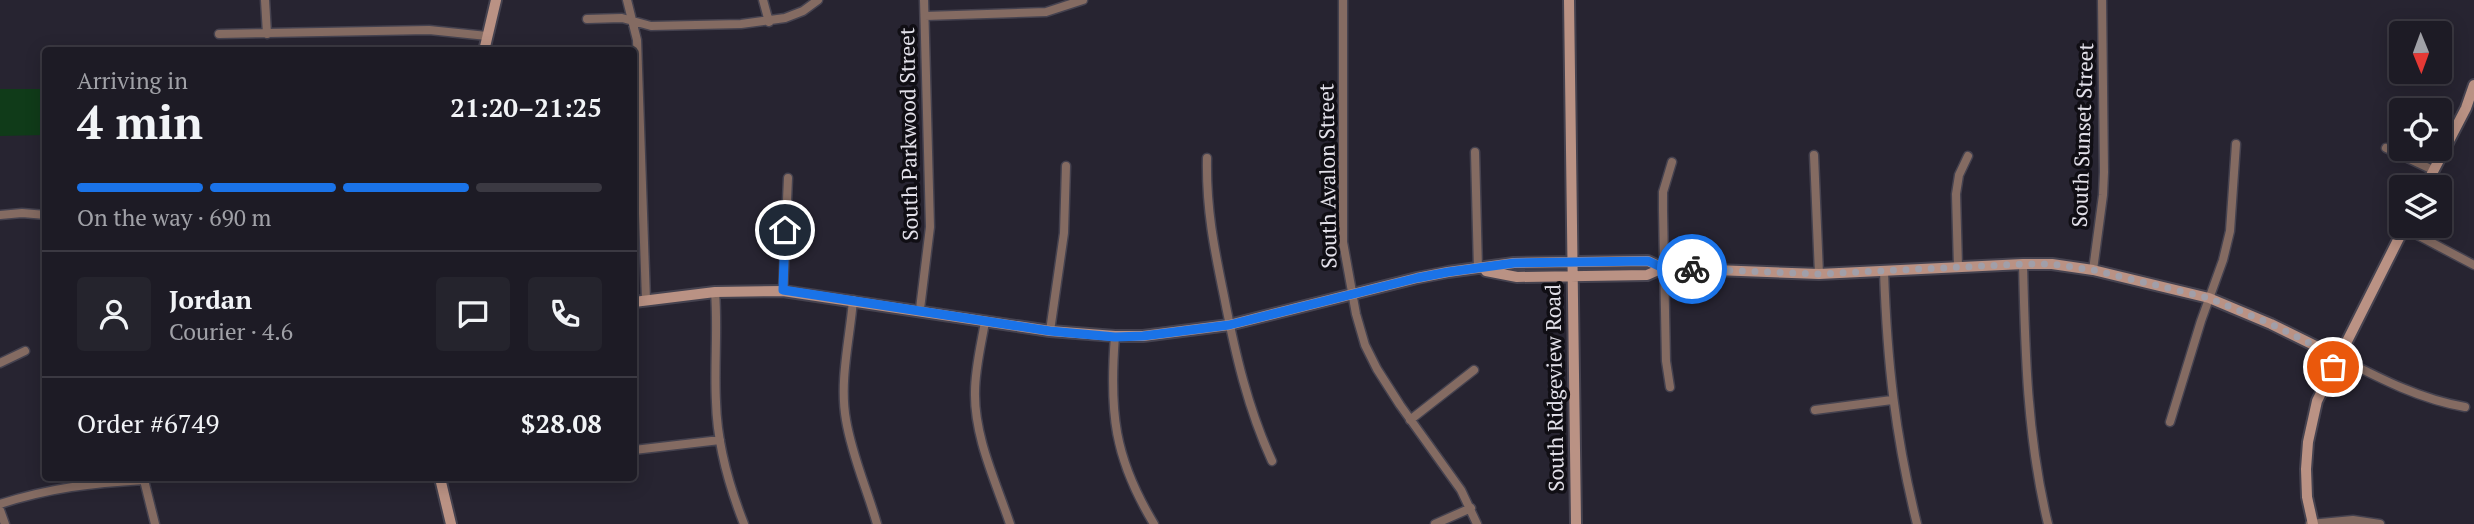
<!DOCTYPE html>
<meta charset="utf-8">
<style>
body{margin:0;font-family:"PT Serif",serif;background:#25242d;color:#f1f3f6;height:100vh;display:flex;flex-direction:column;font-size:26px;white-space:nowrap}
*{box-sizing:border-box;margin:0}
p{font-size:23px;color:#a0a1a7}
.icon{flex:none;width:38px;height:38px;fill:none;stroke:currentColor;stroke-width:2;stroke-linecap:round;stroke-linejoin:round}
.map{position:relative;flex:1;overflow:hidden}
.drawer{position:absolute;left:42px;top:47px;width:595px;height:434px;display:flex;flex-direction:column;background:#1d1b25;border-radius:7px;box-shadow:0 4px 18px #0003,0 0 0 2px #3b3942}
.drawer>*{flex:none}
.needle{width:46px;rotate:179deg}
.buttons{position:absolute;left:2389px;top:21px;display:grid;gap:14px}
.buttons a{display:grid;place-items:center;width:63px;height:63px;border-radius:7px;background:#1d1b25;box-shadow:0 4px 18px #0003,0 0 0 2px #3b3942;font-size:35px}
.pin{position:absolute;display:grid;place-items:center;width:60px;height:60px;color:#fff;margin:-30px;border:4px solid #fff;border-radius:50%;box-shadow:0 2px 7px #0007}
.courier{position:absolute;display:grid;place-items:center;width:70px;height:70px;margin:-35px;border:5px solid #1a73e8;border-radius:50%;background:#fff;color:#222;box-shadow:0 2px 9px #0007}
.summary em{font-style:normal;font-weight:800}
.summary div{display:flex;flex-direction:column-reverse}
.summary{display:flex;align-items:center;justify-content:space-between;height:119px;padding:0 35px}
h1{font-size:46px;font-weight:800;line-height:52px}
.bar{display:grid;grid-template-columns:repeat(4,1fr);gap:10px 7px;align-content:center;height:84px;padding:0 35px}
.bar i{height:9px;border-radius:5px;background:#3b3942}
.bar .current{background:#1a73e8}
.bar p{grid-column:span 4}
.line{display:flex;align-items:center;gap:18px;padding:0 35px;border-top:2px solid #3b3942}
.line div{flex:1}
.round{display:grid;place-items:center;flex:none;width:74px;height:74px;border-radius:7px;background:#25242d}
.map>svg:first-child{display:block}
.green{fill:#103b19}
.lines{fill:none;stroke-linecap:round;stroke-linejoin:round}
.street-casing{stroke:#45424f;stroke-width:11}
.secondary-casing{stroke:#45424f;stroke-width:14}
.street{stroke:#846b62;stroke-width:8}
.secondary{stroke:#ba9284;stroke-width:10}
.done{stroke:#a19fa9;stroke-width:7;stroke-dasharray:0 12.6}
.route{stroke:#1a73e8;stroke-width:9}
.labels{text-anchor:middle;stroke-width:7;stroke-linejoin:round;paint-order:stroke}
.street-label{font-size:21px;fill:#e3e1ea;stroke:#100e14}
</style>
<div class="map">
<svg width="2474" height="524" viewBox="0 0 2474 524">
<rect width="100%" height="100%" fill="#272431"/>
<path class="green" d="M45,89V135L0,136V89Z"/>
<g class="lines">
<g class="street-casing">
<path id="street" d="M265,0L267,34
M627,0L637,40L646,300
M763,0L769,22
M1343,0V242L1356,314L1365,345L1377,369L1400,405L1461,490L1477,524
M925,16L1046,12L1083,0
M587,19L622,18L651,26L741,24L785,18L803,11L818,0
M219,34L429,30L487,36
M2386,148L2433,170
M1475,152L1478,269
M1814,155L1819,274
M1207,158C1206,208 1214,248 1224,296C1235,353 1248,409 1272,461
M0,215L22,213L46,215
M2404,228L2474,265
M2023,264C2025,351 2027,438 2048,524
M1958,267L1956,194L1959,175L1968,156
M2093,270L2103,195L2104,172L2102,0
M1884,271C1887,361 1895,436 1917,524
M783,291L788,178
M715,292C718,329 714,365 716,402C717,443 729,486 744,524
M853,300C850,338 839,381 846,420C852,456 867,489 877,524
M920,309L930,227L924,0
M985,322C981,345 975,369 975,392C974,437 996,482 1010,524
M1050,331L1064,233L1066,166
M1115,336C1109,412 1114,458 1154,524
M2338,357C2379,378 2419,399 2465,407
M0,363L25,351
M1670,387L1666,361L1663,211V192L1672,162
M1815,410L1892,400
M1410,420L1474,370
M2170,422L2201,321L2223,260L2230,231L2236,144
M634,450L720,440
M0,504C49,488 93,483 144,480L155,524
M0,510L5,524
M1435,524L1471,508
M2310,524L2353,520L2380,524"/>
</g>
<g class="secondary-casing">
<path id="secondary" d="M1569,0L1576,524
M484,51L496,0
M2425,187L2466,108L2474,85
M1486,271L1517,277L1647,275L1663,268
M634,302L715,292L783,291L1050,331L1115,336H1143L1229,325L1417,278L1448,272L1514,263L1648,261L1663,268L1819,274L2023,264H2052L2093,270L2209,298L2271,324L2338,357
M440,478L451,524
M2313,524L2307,497L2306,469L2308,442L2317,401L2405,226"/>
</g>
<use href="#street" class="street"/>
<use href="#secondary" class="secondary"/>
</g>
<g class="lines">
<path class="done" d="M1692,269L1819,274L2023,264H2052L2093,270L2209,298L2271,324L2338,357L2333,367"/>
<path class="route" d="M785,230L783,290L1050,331L1115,337L1143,336L1229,325L1417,278L1448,272L1514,263L1648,261L1663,268L1692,269"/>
</g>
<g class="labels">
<g class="street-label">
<text transform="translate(909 134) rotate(-91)" y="7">South Parkwood Street</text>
<text transform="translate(2083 135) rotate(-88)" y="7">South Sunset Street</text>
<text transform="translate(1328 176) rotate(-91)" y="7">South Avalon Street</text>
<text transform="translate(1555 388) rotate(-91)" y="7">South Ridgeview Road</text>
</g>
</g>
</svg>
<div class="buttons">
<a><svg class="needle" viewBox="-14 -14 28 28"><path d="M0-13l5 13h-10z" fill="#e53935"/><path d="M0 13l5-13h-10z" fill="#a0a1a7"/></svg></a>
<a><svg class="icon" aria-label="locate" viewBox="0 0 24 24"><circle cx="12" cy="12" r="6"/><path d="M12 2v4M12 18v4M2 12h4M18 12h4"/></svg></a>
<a><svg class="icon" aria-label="layers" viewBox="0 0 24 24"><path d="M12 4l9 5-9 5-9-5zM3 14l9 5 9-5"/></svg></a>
</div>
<div class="pin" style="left:2333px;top:367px;background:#ea580c"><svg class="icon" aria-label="bag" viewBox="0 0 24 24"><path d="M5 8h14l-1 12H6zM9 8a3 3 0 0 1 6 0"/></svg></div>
<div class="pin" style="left:785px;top:230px;background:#1f2937"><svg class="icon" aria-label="home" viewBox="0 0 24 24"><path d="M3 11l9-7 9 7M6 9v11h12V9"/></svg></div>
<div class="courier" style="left:1692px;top:269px"><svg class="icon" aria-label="bike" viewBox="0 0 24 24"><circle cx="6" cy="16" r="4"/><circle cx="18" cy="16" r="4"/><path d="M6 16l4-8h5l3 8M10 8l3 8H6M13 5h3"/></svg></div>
<section class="drawer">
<div class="summary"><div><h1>4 min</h1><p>Arriving in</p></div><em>21:20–21:25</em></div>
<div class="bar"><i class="current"></i><i class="current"></i><i class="current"></i><i></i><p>On the way · 690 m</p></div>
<div class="line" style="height:126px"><a class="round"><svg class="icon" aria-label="person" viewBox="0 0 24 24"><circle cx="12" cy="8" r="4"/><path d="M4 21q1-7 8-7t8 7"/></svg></a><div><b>Jordan</b><p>Courier · 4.6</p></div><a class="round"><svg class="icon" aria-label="chat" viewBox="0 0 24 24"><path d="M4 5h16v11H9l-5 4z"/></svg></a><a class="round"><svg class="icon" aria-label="phone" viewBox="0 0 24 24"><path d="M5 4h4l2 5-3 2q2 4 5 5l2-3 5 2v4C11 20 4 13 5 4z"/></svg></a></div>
<div class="line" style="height:91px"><div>Order #6749</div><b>$28.08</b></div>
</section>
</div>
